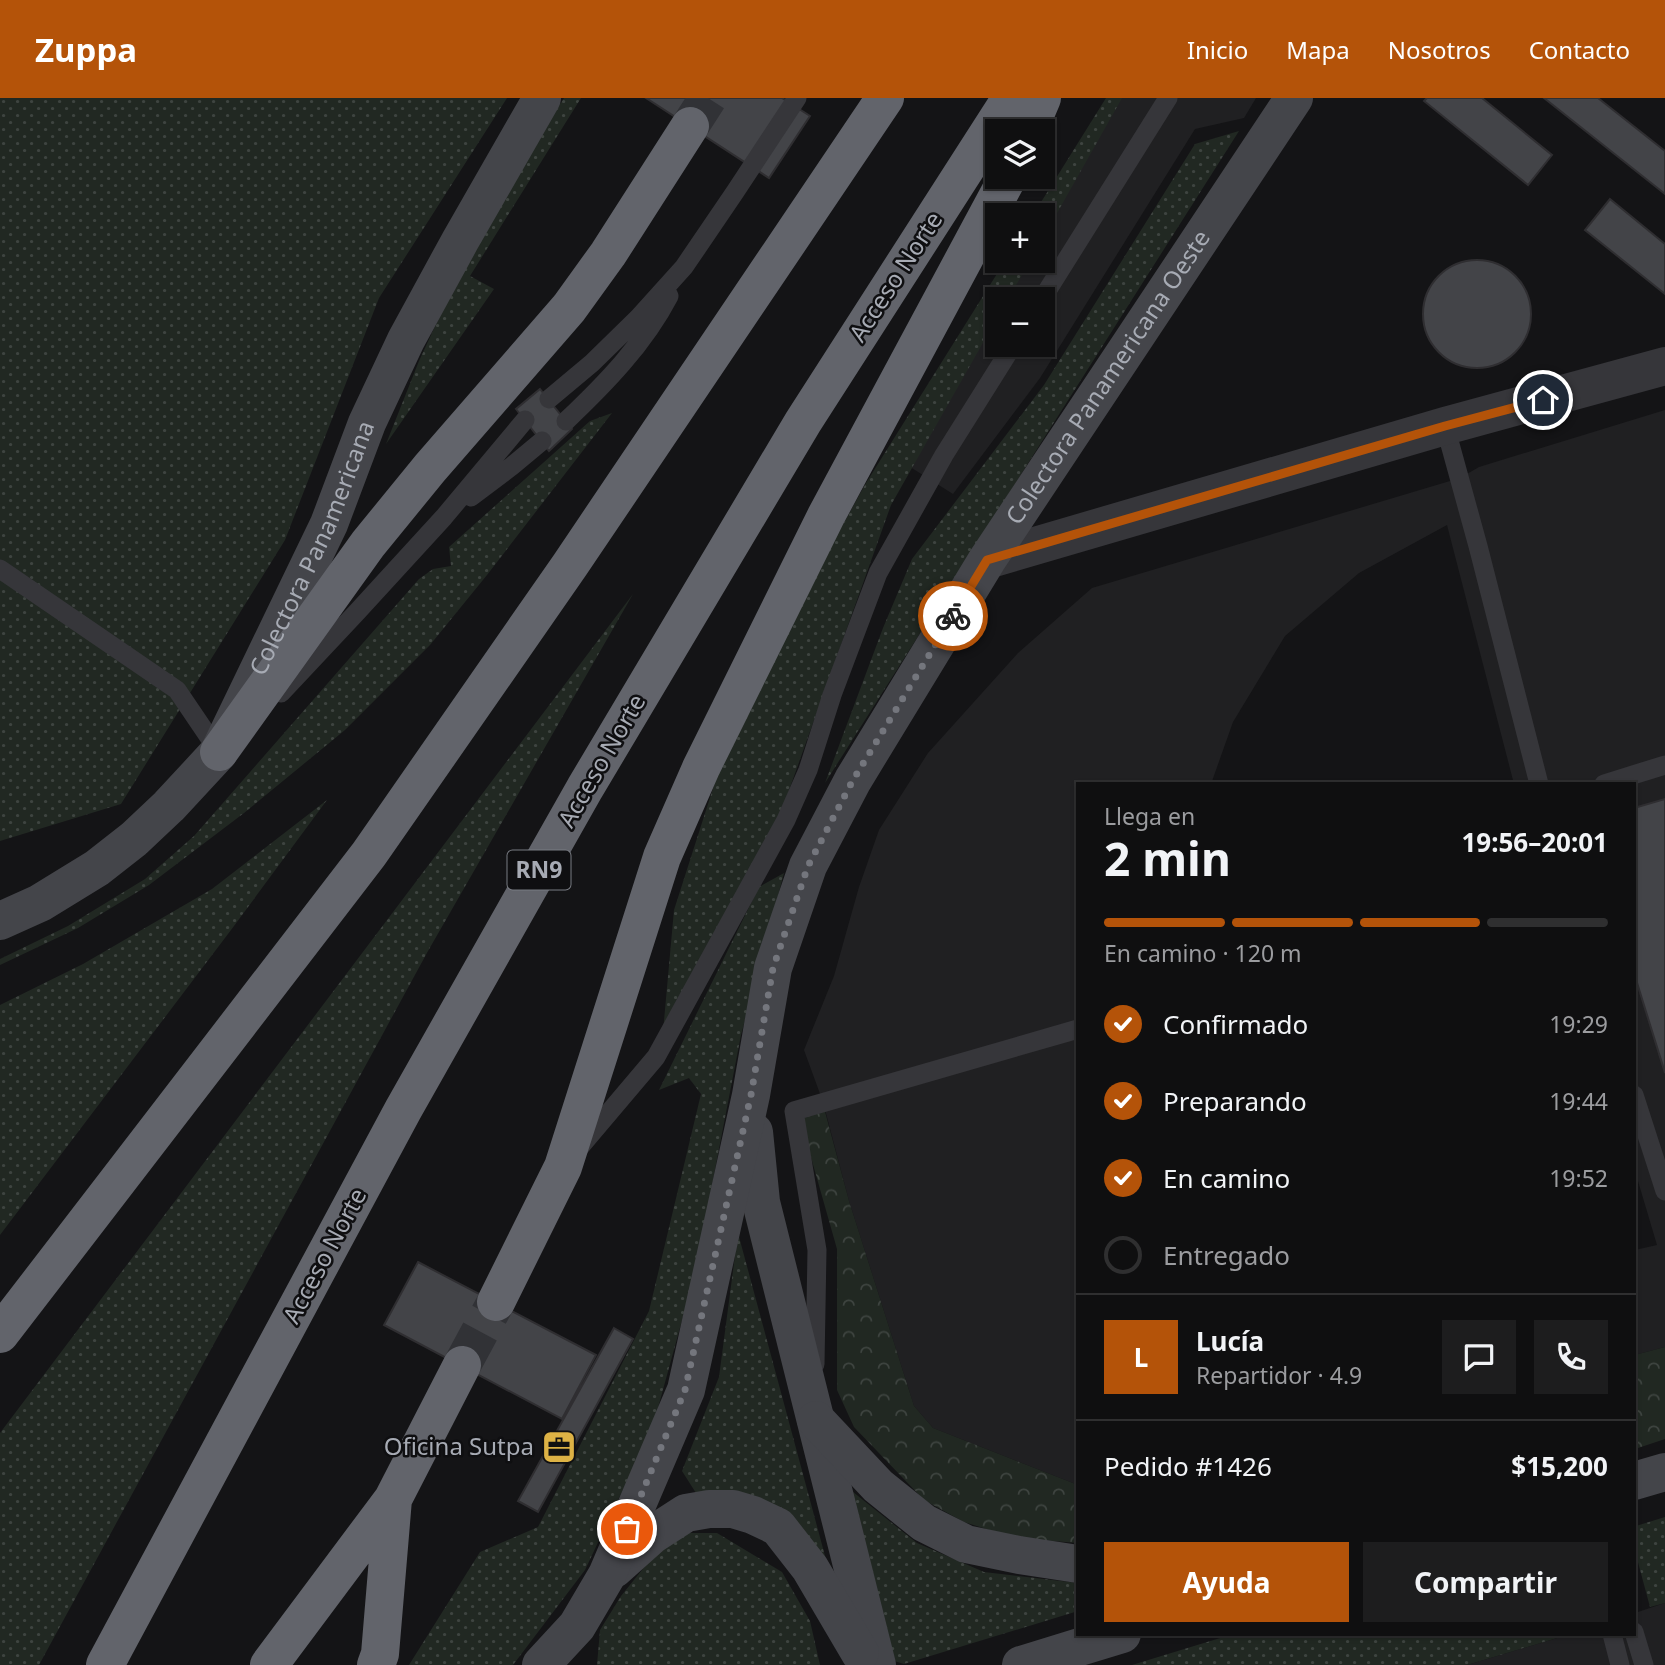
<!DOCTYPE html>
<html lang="es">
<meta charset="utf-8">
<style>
body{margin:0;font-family:"Noto Sans",sans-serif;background:#1d1d1e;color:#f1f3f6;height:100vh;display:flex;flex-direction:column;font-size:26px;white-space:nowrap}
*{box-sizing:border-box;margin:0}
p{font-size:23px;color:#9b9c9f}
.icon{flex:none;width:38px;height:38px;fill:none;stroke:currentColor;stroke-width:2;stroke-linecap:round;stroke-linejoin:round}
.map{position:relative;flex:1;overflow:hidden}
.panel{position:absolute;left:1076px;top:684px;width:560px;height:854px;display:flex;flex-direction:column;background:#0f0f10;border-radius:0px;box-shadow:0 2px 5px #0004,0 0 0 2px #2f2f30}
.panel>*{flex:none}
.tools{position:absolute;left:985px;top:21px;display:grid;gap:14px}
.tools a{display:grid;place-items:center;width:70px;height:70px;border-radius:0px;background:#0f0f10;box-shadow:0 2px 5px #0004,0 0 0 2px #2f2f30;font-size:35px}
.pin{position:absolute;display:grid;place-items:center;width:60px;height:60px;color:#fff;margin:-30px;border:4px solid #fff;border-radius:50%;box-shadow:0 2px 7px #0007}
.courier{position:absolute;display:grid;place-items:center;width:70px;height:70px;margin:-35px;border:5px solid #b45309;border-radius:50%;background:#fff;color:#222;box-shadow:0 2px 9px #0007}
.overview em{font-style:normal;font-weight:700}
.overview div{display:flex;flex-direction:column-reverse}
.overview{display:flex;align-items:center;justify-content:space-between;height:119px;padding:0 28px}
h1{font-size:46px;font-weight:700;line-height:52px}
.bar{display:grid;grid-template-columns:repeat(4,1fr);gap:10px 7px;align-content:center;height:84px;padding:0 28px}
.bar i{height:9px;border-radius:5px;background:#2f2f30}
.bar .active{background:#b45309}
.bar p{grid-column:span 4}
.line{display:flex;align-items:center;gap:18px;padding:0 28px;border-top:2px solid #2f2f30}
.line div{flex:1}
.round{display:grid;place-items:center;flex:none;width:74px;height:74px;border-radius:0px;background:#1d1d1e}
ol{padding:0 28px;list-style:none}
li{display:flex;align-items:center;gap:21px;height:77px}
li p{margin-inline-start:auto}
li .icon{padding:7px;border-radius:50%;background:#b45309;color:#fff;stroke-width:4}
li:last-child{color:#9b9c9f}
li i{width:38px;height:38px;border:4px solid #2f2f30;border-radius:50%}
.primary-button{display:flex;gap:14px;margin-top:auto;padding:14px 28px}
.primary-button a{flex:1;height:80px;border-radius:0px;background:#b45309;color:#fff;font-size:28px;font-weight:700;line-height:80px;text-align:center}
.primary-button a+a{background:#1d1d1e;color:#f1f3f6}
header{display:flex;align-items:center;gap:42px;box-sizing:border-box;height:98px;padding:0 35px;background:#b45309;color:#fff}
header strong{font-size:33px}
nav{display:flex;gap:38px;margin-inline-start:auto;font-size:24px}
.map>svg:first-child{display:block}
.built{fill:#202022}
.grass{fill:url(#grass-dots)}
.forest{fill:url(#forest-crowns)}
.building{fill:#434448;stroke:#2f2e31;stroke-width:2}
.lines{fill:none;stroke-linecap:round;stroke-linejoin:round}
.highway-tunnel{stroke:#313236;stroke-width:38;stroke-dasharray:38 19;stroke-linecap:butt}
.lane{stroke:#36363a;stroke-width:19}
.street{stroke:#36363a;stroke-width:38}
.secondary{stroke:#44454a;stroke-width:38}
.highway{stroke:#62646b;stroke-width:38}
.done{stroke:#74767d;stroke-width:7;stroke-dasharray:0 12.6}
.route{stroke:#b45309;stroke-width:9}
.labels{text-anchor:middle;stroke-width:5;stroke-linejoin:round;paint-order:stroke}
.shield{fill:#0f0f11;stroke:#797c83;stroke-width:2}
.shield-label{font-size:23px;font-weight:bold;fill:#a7abb4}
.street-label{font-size:24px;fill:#a7abb4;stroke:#0f0f11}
.poi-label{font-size:24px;fill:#a7abb4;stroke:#0f0f11;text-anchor:end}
</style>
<header>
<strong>Zuppa</strong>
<nav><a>Inicio</a><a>Mapa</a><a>Nosotros</a><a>Contacto</a></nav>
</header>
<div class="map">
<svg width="1665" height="1567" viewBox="0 0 1665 1567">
<defs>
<pattern id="grass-dots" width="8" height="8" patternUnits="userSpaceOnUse" patternTransform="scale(1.75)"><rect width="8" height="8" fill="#212822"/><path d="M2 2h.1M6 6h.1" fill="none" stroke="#3e4440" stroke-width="1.8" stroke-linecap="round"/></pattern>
<pattern id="forest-crowns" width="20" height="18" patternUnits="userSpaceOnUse" patternTransform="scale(1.75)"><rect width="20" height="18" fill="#212822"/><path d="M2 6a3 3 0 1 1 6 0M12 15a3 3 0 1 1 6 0" fill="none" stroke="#3e4440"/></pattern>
</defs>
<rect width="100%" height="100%" fill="#141416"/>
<path class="built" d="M1114,0H1256L1244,20L1195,31L1040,280L953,396L907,367L997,206L998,247H1043V201H1000L1022,163H1043V126Z
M1665,312V701L1635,710L1634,686H1514L1447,427L1359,475L1285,538L1233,624L1211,686H1078V1387L933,1330L914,1308L849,1103L823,1004L804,952L834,878L859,789L879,732L928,655L1018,555L1092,490L1460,380L1479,369Z
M1634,875L1665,975V1249L1635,1257V1152L1657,1147L1635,1073Z
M1665,1505V1567H1467L1567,1537L1634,1536L1635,1515Z"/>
<path class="grass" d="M0,0H507L379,200L285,442L121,706L0,743Z
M564,0H581L470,178L494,191L386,346L419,263L449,198L528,56Z
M1106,0H1122L1043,140V117H1033Z
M1239,33L825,685L883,530L912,461L1044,287L1195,46Z
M1005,163H1030L1008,201H998L997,220L891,407L783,709L663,934L674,812L717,678L782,536L866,385Z
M612,315L487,477L430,547L345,632L244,715L149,787L78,830L0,867V861L68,828L145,781L194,738L419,481L433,471L451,468L449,449L590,323Z
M633,496L428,853L39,1567H0V1335Z
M327,702L231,832L0,1137V907L83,866L212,791Z
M784,775L741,937L695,1175L653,1328L585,1472L513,1567H409L480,1454L538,1429L649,1213L701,996L689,980L659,992L759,789Z
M738,1135L828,1469L696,1395L682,1373L719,1279Z
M848,1390L917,1445L984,1474L1078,1485V1513L904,1566L891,1562Z
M1665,1419V1505L1650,1509L1635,1453V1430L1636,1428Z
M682,1435H717L782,1474L810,1523L820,1567H597L600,1532L621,1498L650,1462Z
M1230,1537V1536L1567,1537L1467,1567H1132Z"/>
<path class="forest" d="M824,1010L849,1103L914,1308L933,1330L1078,1387V1445L1015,1440L964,1424L924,1402L854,1329L837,1292V1151L799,1017Z
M1665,1249V1341L1635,1351V1257Z"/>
<path class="building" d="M646,0H782L810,18L769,80Z
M1427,0H1482L1552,57L1528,87L1424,3Z
M1544,0H1598L1665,53V96Z
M1610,101L1665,146V196L1585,132Z
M1423 216a54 54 0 1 1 108 0a54 54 0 1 1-108 0Z
M540,291L572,331L549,353L516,311Z
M1665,701V975L1634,875V710Z
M418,1164L596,1257L562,1321L384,1227Z
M614,1230L633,1241L538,1414L518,1403Z"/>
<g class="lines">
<path class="highway-tunnel" d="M690,28L708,0
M462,1267L496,1204"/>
<path class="lane" d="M1042,201L1168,0
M549,301L592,265L638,220L684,169L735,94L797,0
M566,323C605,286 644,246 669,198
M1445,328L1478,448L1539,686
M471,399L512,368L542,343
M0,471L177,592L219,654L221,652
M281,595L357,514L444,419L525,322
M1604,686L1665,667
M1634,997L1665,1093
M579,1050L656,959L786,722L808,672L832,597L878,475L944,357L1013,247
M815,1266L817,1152L794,1013L1078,931
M1634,1534L1644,1567
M1612,1536L1620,1567"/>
<path class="street" d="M987,462L1445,328L1665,268"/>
<g class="secondary">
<path id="s1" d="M0,823L40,805L97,770L134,741L169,708L219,654L329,426L367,325L406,242L460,143L542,0"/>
<path d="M754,1034L761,1104L877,1567"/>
<path d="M816,1322L878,1388L924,1425L966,1446L1019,1457L1078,1466"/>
<path d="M1634,1383L1665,1374"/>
<path d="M614,1471L652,1437L686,1415L709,1411H733L753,1417L778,1429L810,1470L860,1555"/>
<path id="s2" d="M541,1567L577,1528L607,1477L686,1292L751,997L773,870L808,768L853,682L987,462L1294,0"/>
<path d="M1021,1567L1122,1536"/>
</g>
<path class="highway" d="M1028,33L1042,0
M219,654L368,446L430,370L569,210L608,156L690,28
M496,1204L563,1069L662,759L701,670L826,418L1008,79
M0,1236L369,756L570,467L885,0
M105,1567L403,1012L585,690L803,324L1011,0
M269,1567L393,1401L462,1267
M376,1567L380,1556L393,1401"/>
</g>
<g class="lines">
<path class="done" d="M627,1431L685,1292L751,997L773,870L808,768L853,682L953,518"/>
<path class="route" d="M953,518L987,462L1445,328L1543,302"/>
</g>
<defs>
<g id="office-square" transform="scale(1.75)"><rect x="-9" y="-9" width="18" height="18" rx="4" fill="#ddb245" stroke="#0f0f11"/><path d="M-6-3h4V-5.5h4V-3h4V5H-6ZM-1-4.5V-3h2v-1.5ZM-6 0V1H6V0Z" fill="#111"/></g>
</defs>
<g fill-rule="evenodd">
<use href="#office-square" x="559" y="1349"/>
</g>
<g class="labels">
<rect class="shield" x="507.5" y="752.5" width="63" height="39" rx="5"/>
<g class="shield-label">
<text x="539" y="780">RN9</text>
</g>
<g class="street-label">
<text transform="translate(896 179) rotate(-57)" y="8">Acceso Norte</text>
<text dy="8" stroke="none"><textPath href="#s2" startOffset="1426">Colectora Panamericana Oeste</textPath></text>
<text dy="8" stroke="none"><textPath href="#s1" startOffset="504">Colectora Panamericana</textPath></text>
<text transform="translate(602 663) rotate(-60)" y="8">Acceso Norte</text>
<text transform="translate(325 1158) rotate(-62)" y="8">Acceso Norte</text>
</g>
<g class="poi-label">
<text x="534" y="1357">Oficina Sutpa</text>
</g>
</g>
</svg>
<div class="tools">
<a><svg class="icon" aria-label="layers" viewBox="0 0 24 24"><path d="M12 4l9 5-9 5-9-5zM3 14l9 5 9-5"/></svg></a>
<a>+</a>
<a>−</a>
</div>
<div class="pin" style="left:627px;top:1431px;background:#ea580c"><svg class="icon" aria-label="bag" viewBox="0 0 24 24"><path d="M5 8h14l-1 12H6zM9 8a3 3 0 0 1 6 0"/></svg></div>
<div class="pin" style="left:1543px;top:302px;background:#1f2937"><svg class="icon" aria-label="home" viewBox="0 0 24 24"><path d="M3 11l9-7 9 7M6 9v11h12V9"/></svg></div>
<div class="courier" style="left:953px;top:518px"><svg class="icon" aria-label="bike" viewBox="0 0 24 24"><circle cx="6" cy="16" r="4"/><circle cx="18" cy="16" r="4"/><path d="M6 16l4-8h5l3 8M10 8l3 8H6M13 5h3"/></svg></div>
<section class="panel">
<div class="overview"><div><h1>2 min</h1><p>Llega en</p></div><em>19:56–20:01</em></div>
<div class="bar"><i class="active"></i><i class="active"></i><i class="active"></i><i></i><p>En camino · 120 m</p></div>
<ol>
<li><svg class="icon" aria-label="check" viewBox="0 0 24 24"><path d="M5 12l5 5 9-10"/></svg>Confirmado<p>19:29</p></li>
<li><svg class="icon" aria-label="check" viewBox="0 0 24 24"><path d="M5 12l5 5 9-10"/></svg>Preparando<p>19:44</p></li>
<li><svg class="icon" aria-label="check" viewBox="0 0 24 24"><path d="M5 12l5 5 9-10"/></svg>En camino<p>19:52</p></li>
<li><i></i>Entregado</li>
</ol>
<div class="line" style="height:126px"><b class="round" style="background:#b45309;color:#fff">L</b><div><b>Lucía</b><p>Repartidor · 4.9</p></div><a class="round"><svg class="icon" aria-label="chat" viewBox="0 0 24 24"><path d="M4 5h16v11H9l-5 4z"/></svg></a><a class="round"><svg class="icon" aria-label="phone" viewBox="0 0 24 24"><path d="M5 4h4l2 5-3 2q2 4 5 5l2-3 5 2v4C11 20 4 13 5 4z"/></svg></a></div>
<div class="line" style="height:91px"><div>Pedido #1426</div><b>$15,200</b></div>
<div class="primary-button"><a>Ayuda</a><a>Compartir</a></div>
</section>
</div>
